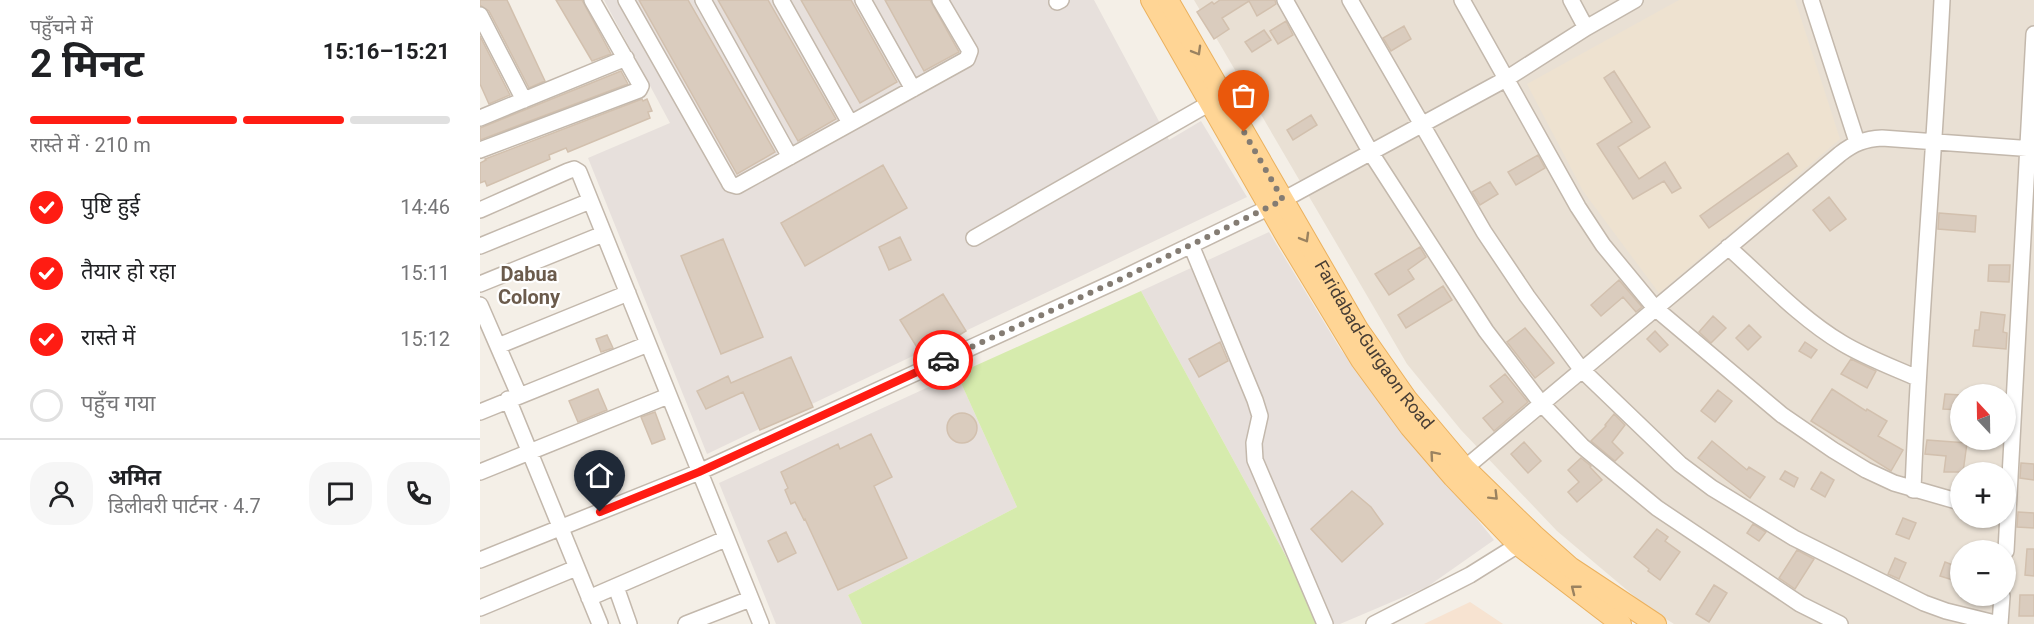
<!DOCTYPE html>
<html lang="hi">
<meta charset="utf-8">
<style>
body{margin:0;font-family:Roboto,"Noto Sans Devanagari",sans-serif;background:#f6f6f6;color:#202124;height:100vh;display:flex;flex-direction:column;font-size:22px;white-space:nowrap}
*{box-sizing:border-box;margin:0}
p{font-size:20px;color:#757577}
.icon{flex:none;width:33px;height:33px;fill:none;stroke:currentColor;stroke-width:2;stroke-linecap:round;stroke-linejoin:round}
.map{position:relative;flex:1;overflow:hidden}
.drawer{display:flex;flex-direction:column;background:#fff;width:480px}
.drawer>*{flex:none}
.needle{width:39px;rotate:338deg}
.tools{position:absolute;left:1470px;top:384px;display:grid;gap:12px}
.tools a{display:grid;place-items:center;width:66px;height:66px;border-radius:50%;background:#fff;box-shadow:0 2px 4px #0004;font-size:30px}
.pin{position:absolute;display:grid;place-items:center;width:51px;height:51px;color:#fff;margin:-62px -26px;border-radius:50% 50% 50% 0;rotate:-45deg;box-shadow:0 0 6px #0007}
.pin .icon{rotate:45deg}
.courier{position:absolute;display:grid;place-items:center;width:60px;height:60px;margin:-30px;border:4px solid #ff1c13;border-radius:50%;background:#fff;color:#222;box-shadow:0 2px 8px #0007}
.headline em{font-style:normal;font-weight:700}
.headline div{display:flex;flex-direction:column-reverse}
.headline{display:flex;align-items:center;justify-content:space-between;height:102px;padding:0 30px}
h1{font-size:39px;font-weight:700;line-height:45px}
.bar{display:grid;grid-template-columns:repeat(4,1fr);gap:9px 6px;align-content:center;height:72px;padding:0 30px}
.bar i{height:8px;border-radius:4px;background:#e0e0e0}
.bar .current{background:#ff1c13}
.bar p{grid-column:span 4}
.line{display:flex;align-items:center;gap:15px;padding:0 30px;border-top:2px solid #e0e0e0}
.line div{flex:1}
.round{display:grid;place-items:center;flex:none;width:63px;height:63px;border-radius:24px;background:#f6f6f6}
ol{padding:0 30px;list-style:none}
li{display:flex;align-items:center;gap:18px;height:66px}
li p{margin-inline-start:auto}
li .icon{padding:6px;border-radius:50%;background:#ff1c13;color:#fff;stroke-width:4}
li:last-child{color:#757577}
li i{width:33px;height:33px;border:3px solid #e0e0e0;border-radius:50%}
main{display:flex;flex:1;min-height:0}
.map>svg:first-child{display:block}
.residential{fill:#e9e0d4;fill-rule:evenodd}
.commercial{fill:#f7e3d1}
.industrial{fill:#e7e0dc}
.education{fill:#eee2d0}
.green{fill:#d6ebad}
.building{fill:#daccbe;stroke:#d2c0ae;stroke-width:1.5}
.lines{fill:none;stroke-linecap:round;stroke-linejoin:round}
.minor-casing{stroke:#c3b8ac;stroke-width:18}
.major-casing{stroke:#ebb15e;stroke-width:22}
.minor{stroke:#fff;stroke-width:15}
.major{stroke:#ffd595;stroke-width:20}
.oneway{stroke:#9a8260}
.done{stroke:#847c73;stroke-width:6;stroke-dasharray:0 10.8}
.route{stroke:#ff1c13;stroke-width:8}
.labels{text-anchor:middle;stroke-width:4.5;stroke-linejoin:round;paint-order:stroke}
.street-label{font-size:18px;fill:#483e35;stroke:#fff}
.neighbourhood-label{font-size:20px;font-weight:bold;fill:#6b5b4c;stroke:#fff}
</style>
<main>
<section class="drawer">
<div class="headline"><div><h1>2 मिनट</h1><p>पहुँचने में</p></div><em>15:16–15:21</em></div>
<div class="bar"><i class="current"></i><i class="current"></i><i class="current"></i><i></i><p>रास्ते में · 210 m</p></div>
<ol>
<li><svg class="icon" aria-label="check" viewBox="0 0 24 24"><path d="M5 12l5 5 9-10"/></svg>पुष्टि हुई<p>14:46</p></li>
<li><svg class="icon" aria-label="check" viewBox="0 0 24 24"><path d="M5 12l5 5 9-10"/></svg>तैयार हो रहा<p>15:11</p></li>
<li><svg class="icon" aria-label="check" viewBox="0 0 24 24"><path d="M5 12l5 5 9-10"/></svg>रास्ते में<p>15:12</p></li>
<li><i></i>पहुँच गया</li>
</ol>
<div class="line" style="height:108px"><a class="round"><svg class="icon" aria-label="person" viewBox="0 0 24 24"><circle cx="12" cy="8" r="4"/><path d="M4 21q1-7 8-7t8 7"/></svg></a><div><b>अमित</b><p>डिलीवरी पार्टनर · 4.7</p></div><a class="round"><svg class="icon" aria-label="chat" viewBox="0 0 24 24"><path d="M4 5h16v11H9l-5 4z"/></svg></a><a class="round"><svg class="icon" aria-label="phone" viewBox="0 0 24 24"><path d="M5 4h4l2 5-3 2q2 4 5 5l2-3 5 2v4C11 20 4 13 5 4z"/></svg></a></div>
</section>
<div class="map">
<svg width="1554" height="624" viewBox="0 0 1554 624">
<rect width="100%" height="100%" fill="#f4efe7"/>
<path class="residential" d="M714,0H1554V624H1194L1167,607L1077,531L981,430L927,364ZM1480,394H1526V440H1480ZM1480,472H1526V518H1480ZM1480,550H1526V596H1480Z"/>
<path class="commercial" d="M990,602L1023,624H944Z"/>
<path class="industrial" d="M124,0H614L689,140L721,121L767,197L227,454L108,158L190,123Z
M789,232L861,350L1014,540L947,587L860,624H843L661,291Z
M477,374L537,507L368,595L382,624H296L239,483Z"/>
<path class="education" d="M1199,0H1315L1360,139L1179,293L1103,191L1047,84Z"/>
<path class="green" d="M661,291L843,624H382L368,595L537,507L477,374Z"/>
<path class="building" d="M0,0H27L65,81L49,88L9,11L0,5Z
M76,0H102L131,54L112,61Z
M159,0H208L295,152L257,174Z
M238,0H288L356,119L318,141Z
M321,0H371L417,82L380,103Z
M405,0H450L479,52L444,71Z
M740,0H795L796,4L777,16L769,1L742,18L749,29L734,39L717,12L732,2L734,4Z
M806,21L813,35L798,44L790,31Z
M924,26L931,39L911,51L903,38Z
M784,30L791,40L772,52L765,42Z
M0,36L30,95L9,104L0,84Z
M141,71L148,84L0,140V128Z
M1134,71L1170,127L1138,147L1159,179L1185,162L1201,188L1192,193L1184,181L1153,199L1117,144L1152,122L1124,78Z
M162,99L163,101L167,99L172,111L168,112L170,118L88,152L86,148L69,155L70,159L7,186L5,181L0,183V163L6,160L5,159Z
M831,115L837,125L813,140L807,130Z
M1308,153L1317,166L1229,228L1220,216Z
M1058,155L1065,168L1036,185L1028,172Z
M403,165L427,208L325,266L301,223Z
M1010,182L1018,194L1000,205L992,192Z
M1349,197L1366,219L1350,231L1333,210Z
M1459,213L1496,216L1495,232L1458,229Z
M420,237L431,260L409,270L399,247Z
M243,239L283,337L241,354L201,256Z
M940,247L946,257L928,270L934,279L909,295L895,274Z
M1509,265H1530L1529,282L1508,281Z
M1139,280L1162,307L1156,312L1143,297L1121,316L1111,305Z
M963,286L972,300L926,328L918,315Z
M463,294L486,331L443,357L420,320Z
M1501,312L1525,315L1523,332L1527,333L1526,349L1493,346L1495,330H1499Z
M1233,316L1246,328L1231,343L1219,332Z
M1269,325L1281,337L1268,350L1256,338Z
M1045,328L1074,363L1055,378L1027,342Z
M1175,331L1188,345L1180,352L1167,339Z
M127,335L133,348L121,352L116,339Z
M740,342L748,361L719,377L709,359Z
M1325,342L1337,350L1331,358L1319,351Z
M311,357L333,407L280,430L263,392L226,409L217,391L248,376L251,383Z
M1371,359L1396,371L1387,388L1361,374Z
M1025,374L1048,402L1014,431L1003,418L1023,402L1010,386Z
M118,389L127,410L98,422L89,401Z
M1352,389L1386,411L1387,409L1407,421L1398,436L1423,450L1411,471L1331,421Z
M1238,390L1252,401L1235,422L1221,411Z
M1465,394L1480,395V410L1463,409Z
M175,412L185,439L172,444L161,417Z
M467 428a15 15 0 1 1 30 0a15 15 0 1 1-30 0Z
M1134,414L1145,425L1132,442L1143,453L1135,461L1111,441L1126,426L1125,425Z
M391,434L412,477L394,486L427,558L358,590L325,519L324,520L315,502L311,504L305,490L308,488L301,472L358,444L360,449Z
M1447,440L1487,443L1483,472H1464L1466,456L1445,454Z
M1232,441L1267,470L1269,467L1285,477L1270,498L1218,458Z
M1044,442L1061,461L1048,473L1031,454Z
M1101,458L1111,466L1110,467L1122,480L1097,502L1088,492L1099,482L1088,470Z
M1541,463L1554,464V480L1540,478Z
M1305,471L1318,478L1314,487L1300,479Z
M1341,472L1354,480L1345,497L1331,489Z
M872,491L891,507L903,524L862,562L831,529Z
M1538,512L1554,513V528L1537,527Z
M1423,518L1436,523L1429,539L1416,534Z
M1273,524L1286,532L1279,541L1267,533Z
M1177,529L1188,537L1185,541L1200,552L1180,580L1168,571L1169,569L1154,557Z
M306,532L316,553L298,562L288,541Z
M1547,549H1554V576L1545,575Z
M1317,550L1334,559L1315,589L1299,578Z
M1415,558L1426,563L1419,579L1408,574Z
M1465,562L1478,567L1473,580L1460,576Z
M1234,585L1247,593L1229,622L1216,614Z
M1540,595H1554V616H1539Z"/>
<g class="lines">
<g class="minor-casing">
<path id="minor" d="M146,0L248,180L250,184L257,186L487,59L490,51L460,0
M223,0L310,157
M301,0L370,123
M383,0L433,89
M805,0L891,153L1006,331L1061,403L1102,446L1177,508L1320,604L1360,624
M870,0L1004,232L1047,296L1101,369L1200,464L1232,488L1314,538L1444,603L1466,611L1519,624
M982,0L1098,207L1123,245L1175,308L1302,415L1353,450L1386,470L1414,483L1480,502
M1091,0L1106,28
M1331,0L1377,142
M577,2L581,0
M0,15L44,100
M0,118L146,58
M0,150L159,90L161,86L112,0
M0,210L88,171L94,169L99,172L281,624
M494,238L730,103
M711,245L775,400L780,416L774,443L775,460L845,624
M0,246L110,201
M1248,247C1284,279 1320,318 1362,343C1385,357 1412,367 1437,378
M0,284L123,234
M0,305L39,395
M18,346L148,293
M28,399L120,624
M0,412L168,344
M985,468L1360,154C1374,143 1385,139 1402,138L1554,149
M0,472L188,396
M1433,490C1439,327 1454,164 1462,0
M1526,551L1554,34
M0,560L219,472L643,278L790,207L1026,79L1106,28L1155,0
M136,587L149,624
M109,598L245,539
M0,608L96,568
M206,624L270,599
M894,624L990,575L1046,540
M1520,624L1522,596"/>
</g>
<g class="major-casing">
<g id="major">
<path d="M671,0L807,238L881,360L930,427L973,477L1038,545L1141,624"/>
<path id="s1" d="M688,0L878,329L927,399L985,468L1054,535L1090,567L1176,624"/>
</g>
</g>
<use href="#minor" class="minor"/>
<use href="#major" class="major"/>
</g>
<defs><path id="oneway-chevron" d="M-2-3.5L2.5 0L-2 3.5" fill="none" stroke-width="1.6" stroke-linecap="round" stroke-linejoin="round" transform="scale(1.5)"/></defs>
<g class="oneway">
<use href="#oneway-chevron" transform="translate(717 51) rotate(60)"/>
<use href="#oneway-chevron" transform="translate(825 238) rotate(60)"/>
<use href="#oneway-chevron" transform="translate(954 455) rotate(-131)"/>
<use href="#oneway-chevron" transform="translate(1014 496) rotate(45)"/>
<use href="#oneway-chevron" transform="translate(1095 589) rotate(-142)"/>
</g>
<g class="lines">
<path class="done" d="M463,360L643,278L803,200L764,132"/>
<path class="route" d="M120,512L219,472L463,360"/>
</g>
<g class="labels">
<g class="street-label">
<text dy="6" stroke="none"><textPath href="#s1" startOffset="402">Faridabad-Gurgaon Road</textPath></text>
</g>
<g class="neighbourhood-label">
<text x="49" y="281">Dabua<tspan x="49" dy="23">Colony</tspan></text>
</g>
</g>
</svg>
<div class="tools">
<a><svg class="needle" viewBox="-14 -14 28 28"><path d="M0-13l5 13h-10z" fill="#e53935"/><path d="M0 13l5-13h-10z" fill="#757577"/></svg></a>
<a>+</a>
<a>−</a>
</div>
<div class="pin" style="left:764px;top:132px;background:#ea580c"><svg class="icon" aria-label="bag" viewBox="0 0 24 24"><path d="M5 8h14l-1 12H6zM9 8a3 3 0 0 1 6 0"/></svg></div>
<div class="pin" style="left:120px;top:512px;background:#1f2937"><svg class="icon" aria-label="home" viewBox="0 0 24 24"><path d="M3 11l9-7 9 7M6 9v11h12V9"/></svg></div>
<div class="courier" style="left:463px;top:360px"><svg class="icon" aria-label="car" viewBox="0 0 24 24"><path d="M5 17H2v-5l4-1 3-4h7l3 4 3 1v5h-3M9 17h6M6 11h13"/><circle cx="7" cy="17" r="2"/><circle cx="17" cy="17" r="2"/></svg></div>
</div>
</main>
